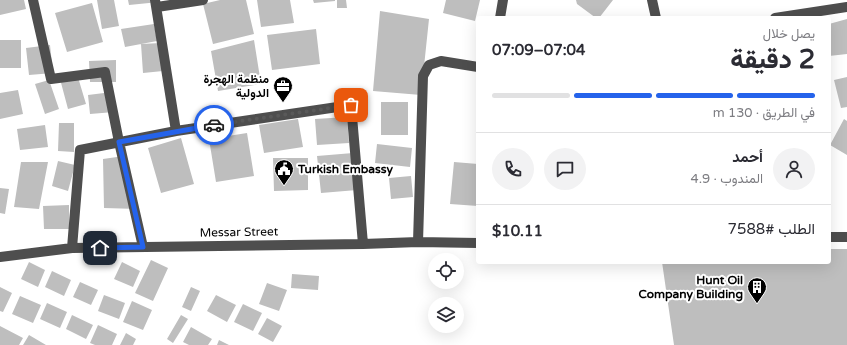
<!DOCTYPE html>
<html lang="ar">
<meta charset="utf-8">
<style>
body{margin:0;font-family:"Varela Round",Vazirmatn,sans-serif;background:#f2f2f3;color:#2b2b33;direction:rtl;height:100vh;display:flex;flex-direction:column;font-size:15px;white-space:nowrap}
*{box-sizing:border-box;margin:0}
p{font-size:13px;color:#7c7c81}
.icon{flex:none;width:22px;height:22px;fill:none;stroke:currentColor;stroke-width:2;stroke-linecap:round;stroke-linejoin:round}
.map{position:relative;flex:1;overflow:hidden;direction:ltr}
.panel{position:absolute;left:476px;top:16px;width:355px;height:248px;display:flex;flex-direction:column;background:#fff;border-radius:4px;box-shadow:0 4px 16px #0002;direction:rtl}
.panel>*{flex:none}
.controls{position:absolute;left:428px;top:253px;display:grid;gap:8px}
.controls a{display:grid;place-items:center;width:36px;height:36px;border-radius:50%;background:#fff;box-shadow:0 4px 16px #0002;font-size:20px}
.pin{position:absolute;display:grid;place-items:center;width:34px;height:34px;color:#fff;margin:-17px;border-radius:8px;box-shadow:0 2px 6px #0006}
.courier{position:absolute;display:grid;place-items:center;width:40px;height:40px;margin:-20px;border:3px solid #2563eb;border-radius:50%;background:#fff;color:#222;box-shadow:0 1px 5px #0007}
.overview em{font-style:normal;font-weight:800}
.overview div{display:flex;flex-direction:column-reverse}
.overview{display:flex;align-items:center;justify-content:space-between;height:68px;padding:0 16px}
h1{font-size:26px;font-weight:800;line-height:30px}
.bar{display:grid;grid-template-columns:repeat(4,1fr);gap:6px 4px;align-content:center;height:48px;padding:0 16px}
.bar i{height:5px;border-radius:3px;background:#e1e1e2}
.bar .current{background:#2563eb}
.bar p{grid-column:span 4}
.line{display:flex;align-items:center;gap:10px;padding:0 16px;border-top:1px solid #e1e1e2}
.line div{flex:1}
.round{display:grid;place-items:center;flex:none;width:42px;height:42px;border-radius:21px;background:#f2f2f3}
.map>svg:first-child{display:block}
.building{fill:#bebebe}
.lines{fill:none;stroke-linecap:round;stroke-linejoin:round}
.minor{stroke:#4e4e4e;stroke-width:10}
.done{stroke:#595959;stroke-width:4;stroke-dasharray:0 7.2}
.route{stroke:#2563eb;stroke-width:5}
.labels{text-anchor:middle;stroke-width:4;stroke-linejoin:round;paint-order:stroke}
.poi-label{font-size:12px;font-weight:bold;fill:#000;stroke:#fff;text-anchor:end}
.street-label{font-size:12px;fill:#000;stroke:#fff}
</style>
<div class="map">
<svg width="847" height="345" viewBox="0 0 847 345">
<rect width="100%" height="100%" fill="#fff"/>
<path class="building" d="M0,0H24L26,9L0,15Z
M97,0H114L119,26L102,29Z
M128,0H159V2L129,5Z
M220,0H246L254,34L213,44L203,4Z
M257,0H290L294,23L261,27Z
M313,0H335V1L314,3Z
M337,0H346L347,8H337Z
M446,0H480L475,21L443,13Z
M576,0H613L599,18H596L577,4Z
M92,3L103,42L67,52L55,13Z
M380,11L429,19L421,95L373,91Z
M847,19V54L829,56V24Z
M154,24L157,41L125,47L121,29Z
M316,29L320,64L272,70L267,35Z
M0,40H21V68H0Z
M254,40L261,84L218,91L211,51Z
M161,43L163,71L143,73L141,44Z
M50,45L53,73L29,75L26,48Z
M116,60V82H90L89,61Z
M77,74L86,104L68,109L60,79Z
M847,77V107L841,108L834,80Z
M49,80L59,109L45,114L35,84Z
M18,90L23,114L0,119V93Z
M112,92L114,112L90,114L88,95Z
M381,102H408V135H381Z
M347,117L349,143L317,145L315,119Z
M298,119L303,147L264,153L259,125Z
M844,119L847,121V155L830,145Z
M59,123H74V152L58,151Z
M45,125L48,147L20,150L17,129Z
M247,133L254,176L216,182L209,139Z
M181,138L194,184L161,193L148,148Z
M377,144L412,148L410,167L375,163Z
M353,153L357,190L321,193L317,156Z
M124,156L138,209L104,208L103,159Z
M273,158H308V190L274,191Z
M58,161L75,165L68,191L52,186Z
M21,162H48L39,209L14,207Z
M454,162L478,164V206L450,204Z
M411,176L413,197L391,199L389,178Z
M0,188L9,189L5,214L0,213Z
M69,205V229H44L43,206Z
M829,249H847V345H674L662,262H829Z
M151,260L168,268L153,301L135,293Z
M29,262L45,270L38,287L21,279Z
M122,262L140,271L133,287L114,279Z
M52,271L71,280L64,296L45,287Z
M292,274L319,276L318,290L291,288Z
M80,282L98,290L91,305L73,297Z
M267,283L287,290L279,311L259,304Z
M0,287L12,293L3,312L0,311Z
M191,287L200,291L191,311L182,307Z
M104,295L125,303L119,319L98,311Z
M216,295L236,305L227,322L207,311Z
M20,296L41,305L33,323L12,314Z
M132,301L152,310L143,330L123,322Z
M47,303L67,312L60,328L40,319Z
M243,304L262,313L253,331L234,322Z
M72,315L93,325L86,339L66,329Z
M181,315L188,319L173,343L167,339Z
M267,318L282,326L273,342L258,334Z
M98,325L117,334L112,345H95L90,343Z
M0,326L23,338L19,345H0Z
M191,327L212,339L208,345H189L183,342Z
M126,333L136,339L133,345H120Z
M29,335L46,345H23Z
M219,340L229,345H217Z"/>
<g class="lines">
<path class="minor" d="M33,0L51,79L105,72L119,142L143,247
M155,0L176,131
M652,0L656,18
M157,7L203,0
M500,18L503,0
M775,18L847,7
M829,237H847
M418,242L423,76L429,65L441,61L478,67
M72,248L80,150L176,131L351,105L363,244
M0,257L72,248L363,244L418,242L478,243"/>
</g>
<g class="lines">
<path class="done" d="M214,125L351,105"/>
<path class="route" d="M100,248L143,247L119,142L214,125"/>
</g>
<defs>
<g id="office-pin" transform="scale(1)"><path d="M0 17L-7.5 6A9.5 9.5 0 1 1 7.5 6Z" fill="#000" stroke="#fff"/><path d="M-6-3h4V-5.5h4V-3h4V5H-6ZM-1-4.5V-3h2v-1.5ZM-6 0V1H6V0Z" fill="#fff"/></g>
<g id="civic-pin" transform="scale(1)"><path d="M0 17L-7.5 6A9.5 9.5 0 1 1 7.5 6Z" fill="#000" stroke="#fff"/><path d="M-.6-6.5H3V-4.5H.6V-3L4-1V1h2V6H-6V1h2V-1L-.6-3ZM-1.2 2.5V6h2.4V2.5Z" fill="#fff"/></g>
<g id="building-pin" transform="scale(1)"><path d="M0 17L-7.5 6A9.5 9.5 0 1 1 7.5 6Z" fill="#000" stroke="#fff"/><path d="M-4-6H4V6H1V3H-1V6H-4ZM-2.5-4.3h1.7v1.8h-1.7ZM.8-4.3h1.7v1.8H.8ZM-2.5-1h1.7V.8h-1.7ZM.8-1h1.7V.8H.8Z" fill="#fff"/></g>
</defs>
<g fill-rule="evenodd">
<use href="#office-pin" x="283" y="86"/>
<use href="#civic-pin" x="284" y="169"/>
<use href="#building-pin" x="757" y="287"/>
</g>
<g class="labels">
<g class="poi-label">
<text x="269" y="83">منظمة الهجرة<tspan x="269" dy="14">الدولية</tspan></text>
<text x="298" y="173" text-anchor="start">Turkish Embassy</text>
<text x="743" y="284">Hunt Oil<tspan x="743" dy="14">Company Building</tspan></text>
</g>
<g class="street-label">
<text transform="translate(239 232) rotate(-1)" y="4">Messar Street</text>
</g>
</g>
</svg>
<div class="controls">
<a><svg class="icon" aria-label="locate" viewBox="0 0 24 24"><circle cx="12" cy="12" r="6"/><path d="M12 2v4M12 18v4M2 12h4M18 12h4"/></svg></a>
<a><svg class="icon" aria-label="layers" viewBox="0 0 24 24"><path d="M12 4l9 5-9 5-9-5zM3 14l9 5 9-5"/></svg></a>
</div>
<div class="pin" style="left:351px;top:105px;background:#ea580c"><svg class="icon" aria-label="bag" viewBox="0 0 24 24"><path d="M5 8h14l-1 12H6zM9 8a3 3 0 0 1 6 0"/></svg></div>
<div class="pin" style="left:100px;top:248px;background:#1f2937"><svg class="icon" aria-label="home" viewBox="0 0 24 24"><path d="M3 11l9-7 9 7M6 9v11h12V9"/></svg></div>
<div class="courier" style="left:214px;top:125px"><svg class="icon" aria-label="car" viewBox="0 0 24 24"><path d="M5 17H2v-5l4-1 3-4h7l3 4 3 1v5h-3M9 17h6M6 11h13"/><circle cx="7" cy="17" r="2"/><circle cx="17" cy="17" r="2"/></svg></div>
<section class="panel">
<div class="overview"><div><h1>2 دقيقة</h1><p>يصل خلال</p></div><em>07:04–07:09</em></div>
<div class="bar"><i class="current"></i><i class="current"></i><i class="current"></i><i></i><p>في الطريق · 130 m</p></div>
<div class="line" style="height:72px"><a class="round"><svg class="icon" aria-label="person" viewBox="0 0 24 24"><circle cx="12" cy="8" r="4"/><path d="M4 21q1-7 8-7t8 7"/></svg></a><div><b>أحمد</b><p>المندوب · 4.9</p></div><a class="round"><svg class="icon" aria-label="chat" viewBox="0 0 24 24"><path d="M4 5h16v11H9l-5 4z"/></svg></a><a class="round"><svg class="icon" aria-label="phone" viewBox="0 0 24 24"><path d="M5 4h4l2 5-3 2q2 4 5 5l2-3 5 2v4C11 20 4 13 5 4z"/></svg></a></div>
<div class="line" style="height:52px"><div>الطلب #7588</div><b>$10.11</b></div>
</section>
</div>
